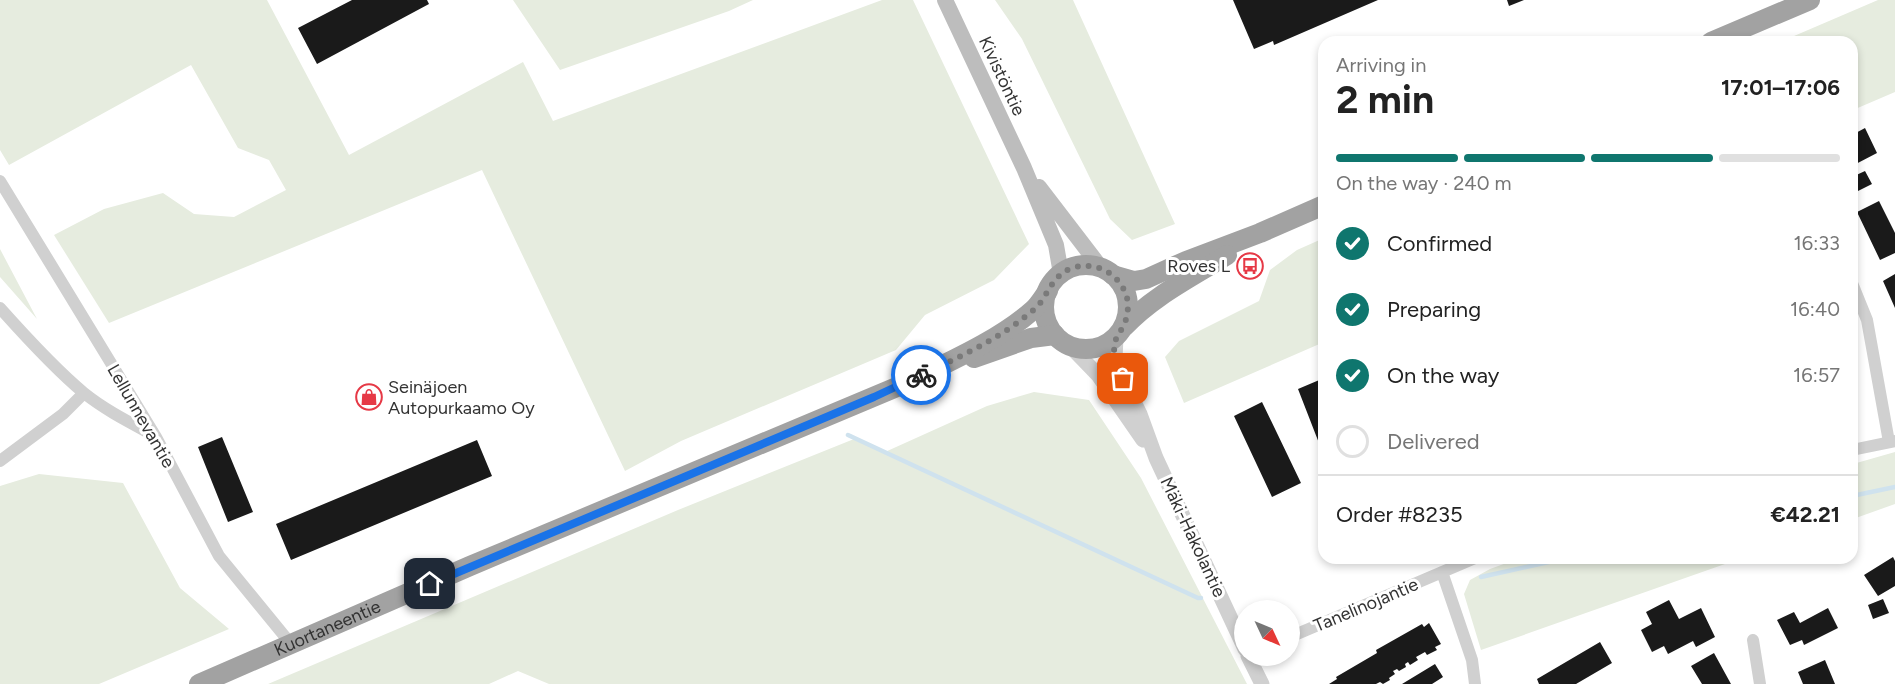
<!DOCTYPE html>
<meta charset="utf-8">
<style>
body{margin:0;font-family:Figtree,sans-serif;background:#f2f2f2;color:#222;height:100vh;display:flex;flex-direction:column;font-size:22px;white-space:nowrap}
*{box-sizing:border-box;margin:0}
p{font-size:20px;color:#767676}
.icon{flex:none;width:33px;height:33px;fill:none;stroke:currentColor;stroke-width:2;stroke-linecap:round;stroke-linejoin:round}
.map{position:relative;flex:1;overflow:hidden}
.sheet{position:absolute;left:1318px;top:36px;width:540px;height:528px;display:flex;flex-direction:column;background:#fff;border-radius:18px;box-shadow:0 3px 9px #0003}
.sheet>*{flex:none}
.needle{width:39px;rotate:134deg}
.fabs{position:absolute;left:1234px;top:600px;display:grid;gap:12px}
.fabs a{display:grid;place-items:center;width:66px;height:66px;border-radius:50%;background:#fff;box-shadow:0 3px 9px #0003;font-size:30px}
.pin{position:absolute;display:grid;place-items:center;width:51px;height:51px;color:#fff;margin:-26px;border-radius:12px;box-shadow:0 3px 9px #0006}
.courier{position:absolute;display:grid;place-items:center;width:60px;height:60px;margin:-30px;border:4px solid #1a73e8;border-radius:50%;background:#fff;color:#222;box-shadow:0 2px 8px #0007}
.head em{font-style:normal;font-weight:700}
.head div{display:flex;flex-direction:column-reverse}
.head{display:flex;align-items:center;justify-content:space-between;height:102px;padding:0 18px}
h1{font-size:39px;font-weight:700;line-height:45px}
.bar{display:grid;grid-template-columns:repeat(4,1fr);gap:9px 6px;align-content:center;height:72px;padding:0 18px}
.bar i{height:8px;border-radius:4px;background:#e0e0e0}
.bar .selected{background:#0f766e}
.bar p{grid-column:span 4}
.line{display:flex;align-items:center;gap:15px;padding:0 18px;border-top:2px solid #e0e0e0}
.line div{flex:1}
ol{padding:0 18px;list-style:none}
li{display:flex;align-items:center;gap:18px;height:66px}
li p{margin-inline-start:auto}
li .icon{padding:6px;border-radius:50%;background:#0f766e;color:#fff;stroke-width:4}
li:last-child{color:#767676}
li i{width:33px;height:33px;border:3px solid #e0e0e0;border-radius:50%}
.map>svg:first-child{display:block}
.green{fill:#e6ecdf}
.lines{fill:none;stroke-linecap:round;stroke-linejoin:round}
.stream{stroke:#cfe2ee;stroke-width:4.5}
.building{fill:#1a1a1a}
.minor{stroke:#d0d0d0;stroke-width:12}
.tertiary{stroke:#d0d0d0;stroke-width:15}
.secondary{stroke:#bdbdbd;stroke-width:16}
.trunk{stroke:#a2a2a2;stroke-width:20}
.done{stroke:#7a7a7a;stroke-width:6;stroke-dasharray:0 10.8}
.route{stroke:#1a73e8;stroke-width:8}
.labels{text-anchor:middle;stroke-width:6;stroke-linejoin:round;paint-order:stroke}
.street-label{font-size:18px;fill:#333;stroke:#fff}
.poi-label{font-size:18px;fill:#333;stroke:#fff;text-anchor:end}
</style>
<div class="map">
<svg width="1895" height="684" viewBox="0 0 1895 684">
<rect width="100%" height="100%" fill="#fff"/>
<path class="green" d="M0,0H267L349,155L523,62L553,121L882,0H913L1029,244L994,280L925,315L896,350L681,441L625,471L482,170L109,323L54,235L104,209L163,193L194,214L234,217L286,190L269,160L238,148L191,65L9,165L0,150Z
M513,0H753L729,11L560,70Z
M995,0H1073L1175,224L1132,240L1110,219L1022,39Z
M1878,0H1895V92L1853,110L1852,42H1780Z
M1324,238V342L1184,403L1165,357L1179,341L1259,301L1270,270L1297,250Z
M0,249L37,319L0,277Z
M1034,392L1089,400L1141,478L1247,684H549L518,671L489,684H268L678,510L854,439L885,452L987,406Z
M1895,452V504L1853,519V464Z
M39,474L123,483L180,588L229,629L99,684H0V486Z
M1520,558H1742L1481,650L1464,594L1470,580L1490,569Z"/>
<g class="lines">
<path class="stream" d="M848,435L1198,598H1201
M1852,496L1895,487
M1481,577L1567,558"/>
</g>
<path class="building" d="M352,0H427L429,4L317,64L298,28Z
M1233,0H1378L1274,45L1273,41L1254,49Z
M1507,0H1524L1509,6Z
M1865,128L1877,153L1852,166V135Z
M1865,171L1872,184L1852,194V177Z
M1879,201L1895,233V253L1880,260L1857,212Z
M1895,274V308L1883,281Z
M1324,378V456L1298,389Z
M1262,402L1301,483L1272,497L1234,416Z
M222,437L253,512L228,522L198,447Z
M477,440L492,476L291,560L276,524Z
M1893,557L1895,561V586L1878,596L1864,575Z
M1883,599L1889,613L1873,619L1868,605Z
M1669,600L1679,619L1701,608L1715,637L1696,647L1693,641L1668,654L1664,646L1652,652L1641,630L1652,624L1646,612Z
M1828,608L1838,628L1804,645L1802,640L1790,645L1777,620L1794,612L1800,623Z
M1429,623L1441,644L1435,647L1437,650L1427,655L1425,652L1416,657L1418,660L1410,665L1408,662L1405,664L1406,667L1399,671L1397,669L1393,671L1395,674L1389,678L1390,680L1383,684L1380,682L1376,684H1329L1337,679L1336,677L1377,653L1376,650L1422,624L1424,627Z
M1600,642L1612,663L1576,684H1539L1537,679Z
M1714,653L1731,684H1702L1691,666Z
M1825,660L1835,684H1803L1798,672Z
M1435,664L1443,677L1432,684H1402Z"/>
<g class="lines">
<path class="minor" d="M0,181L156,437L219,556L291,644
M1852,283L1867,320L1889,442
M0,308C25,336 55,369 84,393C105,410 131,423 155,436
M1852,450L1895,441
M0,461L63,414L84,393
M1442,572L1472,660L1475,684
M1290,637L1475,558
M1753,640L1760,684"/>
<path class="tertiary" d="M1116,337L1115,359L1117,367L1140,414L1156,458L1245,649
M1069,345L1098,375L1143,440
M1248,656L1262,684"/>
<path class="secondary" d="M945,0L1024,168L1056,245L1061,274
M1039,187L1101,268"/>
<g class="trunk">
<path d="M1711,42L1810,0"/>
<circle cx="1086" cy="307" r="42"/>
<path d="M1113,275L1134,281L1146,279L1186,261L1260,233L1324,205"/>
<path d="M1124,327C1153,296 1192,277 1227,255"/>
<path d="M974,358L1031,338L1055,335"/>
<path id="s1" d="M199,684L470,566L904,384C946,363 998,341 1033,310C1039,305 1043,297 1048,291"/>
</g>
</g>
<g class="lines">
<path class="done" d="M921,375C955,359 991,343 1021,320C1026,316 1031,312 1036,308C1049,294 1052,275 1072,268C1093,261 1116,271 1125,292C1130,303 1128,317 1123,327C1120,332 1117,335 1116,339C1111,353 1117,366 1123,379"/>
<path class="route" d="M430,584L874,397L921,375"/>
</g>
<defs>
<g id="bus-ring" transform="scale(1.35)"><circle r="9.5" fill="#fff" stroke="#e63946" stroke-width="1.5"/><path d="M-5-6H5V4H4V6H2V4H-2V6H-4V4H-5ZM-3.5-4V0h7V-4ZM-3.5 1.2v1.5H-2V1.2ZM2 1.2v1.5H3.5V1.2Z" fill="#e63946"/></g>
<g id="shop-ring" transform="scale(1.35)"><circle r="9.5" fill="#fff" stroke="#e63946" stroke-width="1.5"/><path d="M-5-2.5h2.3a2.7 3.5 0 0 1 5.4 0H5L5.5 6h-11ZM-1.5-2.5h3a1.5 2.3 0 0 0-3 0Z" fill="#e63946"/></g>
</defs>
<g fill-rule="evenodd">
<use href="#bus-ring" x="1250" y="266"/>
<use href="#shop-ring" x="369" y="397"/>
</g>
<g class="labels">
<g class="street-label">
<text transform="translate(1002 76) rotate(65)" y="6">Kivistöntie</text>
<text transform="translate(141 416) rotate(60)" y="6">Lellunnevantie</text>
<text transform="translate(1193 537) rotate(65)" y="6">Mäki-Hakolantie</text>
<text transform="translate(1366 605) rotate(-23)" y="6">Tanelinojantie</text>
<text dy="6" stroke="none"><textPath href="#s1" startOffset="140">Kuortaneentie</textPath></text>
</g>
<g class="poi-label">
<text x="1230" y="272">Roves L</text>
<text x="388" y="393" text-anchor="start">Seinäjoen<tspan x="388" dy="21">Autopurkaamo Oy</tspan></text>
</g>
</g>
</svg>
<div class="fabs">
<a><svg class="needle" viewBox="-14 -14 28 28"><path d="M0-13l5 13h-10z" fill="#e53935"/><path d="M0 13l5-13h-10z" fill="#767676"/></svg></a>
</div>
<div class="pin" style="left:1123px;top:379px;background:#ea580c"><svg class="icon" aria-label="bag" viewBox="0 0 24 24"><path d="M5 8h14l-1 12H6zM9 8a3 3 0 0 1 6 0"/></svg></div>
<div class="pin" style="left:430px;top:584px;background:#1f2937"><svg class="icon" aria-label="home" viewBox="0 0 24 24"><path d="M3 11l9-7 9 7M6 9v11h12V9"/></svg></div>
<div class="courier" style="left:921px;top:375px"><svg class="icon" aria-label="bike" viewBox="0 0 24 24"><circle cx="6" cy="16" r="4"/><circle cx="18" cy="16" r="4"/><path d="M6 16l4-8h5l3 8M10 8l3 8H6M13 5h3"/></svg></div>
<section class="sheet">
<div class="head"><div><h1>2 min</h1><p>Arriving in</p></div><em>17:01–17:06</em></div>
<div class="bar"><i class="selected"></i><i class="selected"></i><i class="selected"></i><i></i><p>On the way · 240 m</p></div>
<ol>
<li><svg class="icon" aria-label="check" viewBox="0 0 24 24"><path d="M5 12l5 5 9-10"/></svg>Confirmed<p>16:33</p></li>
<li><svg class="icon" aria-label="check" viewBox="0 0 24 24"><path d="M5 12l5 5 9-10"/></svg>Preparing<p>16:40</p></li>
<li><svg class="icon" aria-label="check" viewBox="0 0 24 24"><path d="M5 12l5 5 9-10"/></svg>On the way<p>16:57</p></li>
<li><i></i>Delivered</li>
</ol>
<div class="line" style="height:78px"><div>Order #8235</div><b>€42.21</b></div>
</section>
</div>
